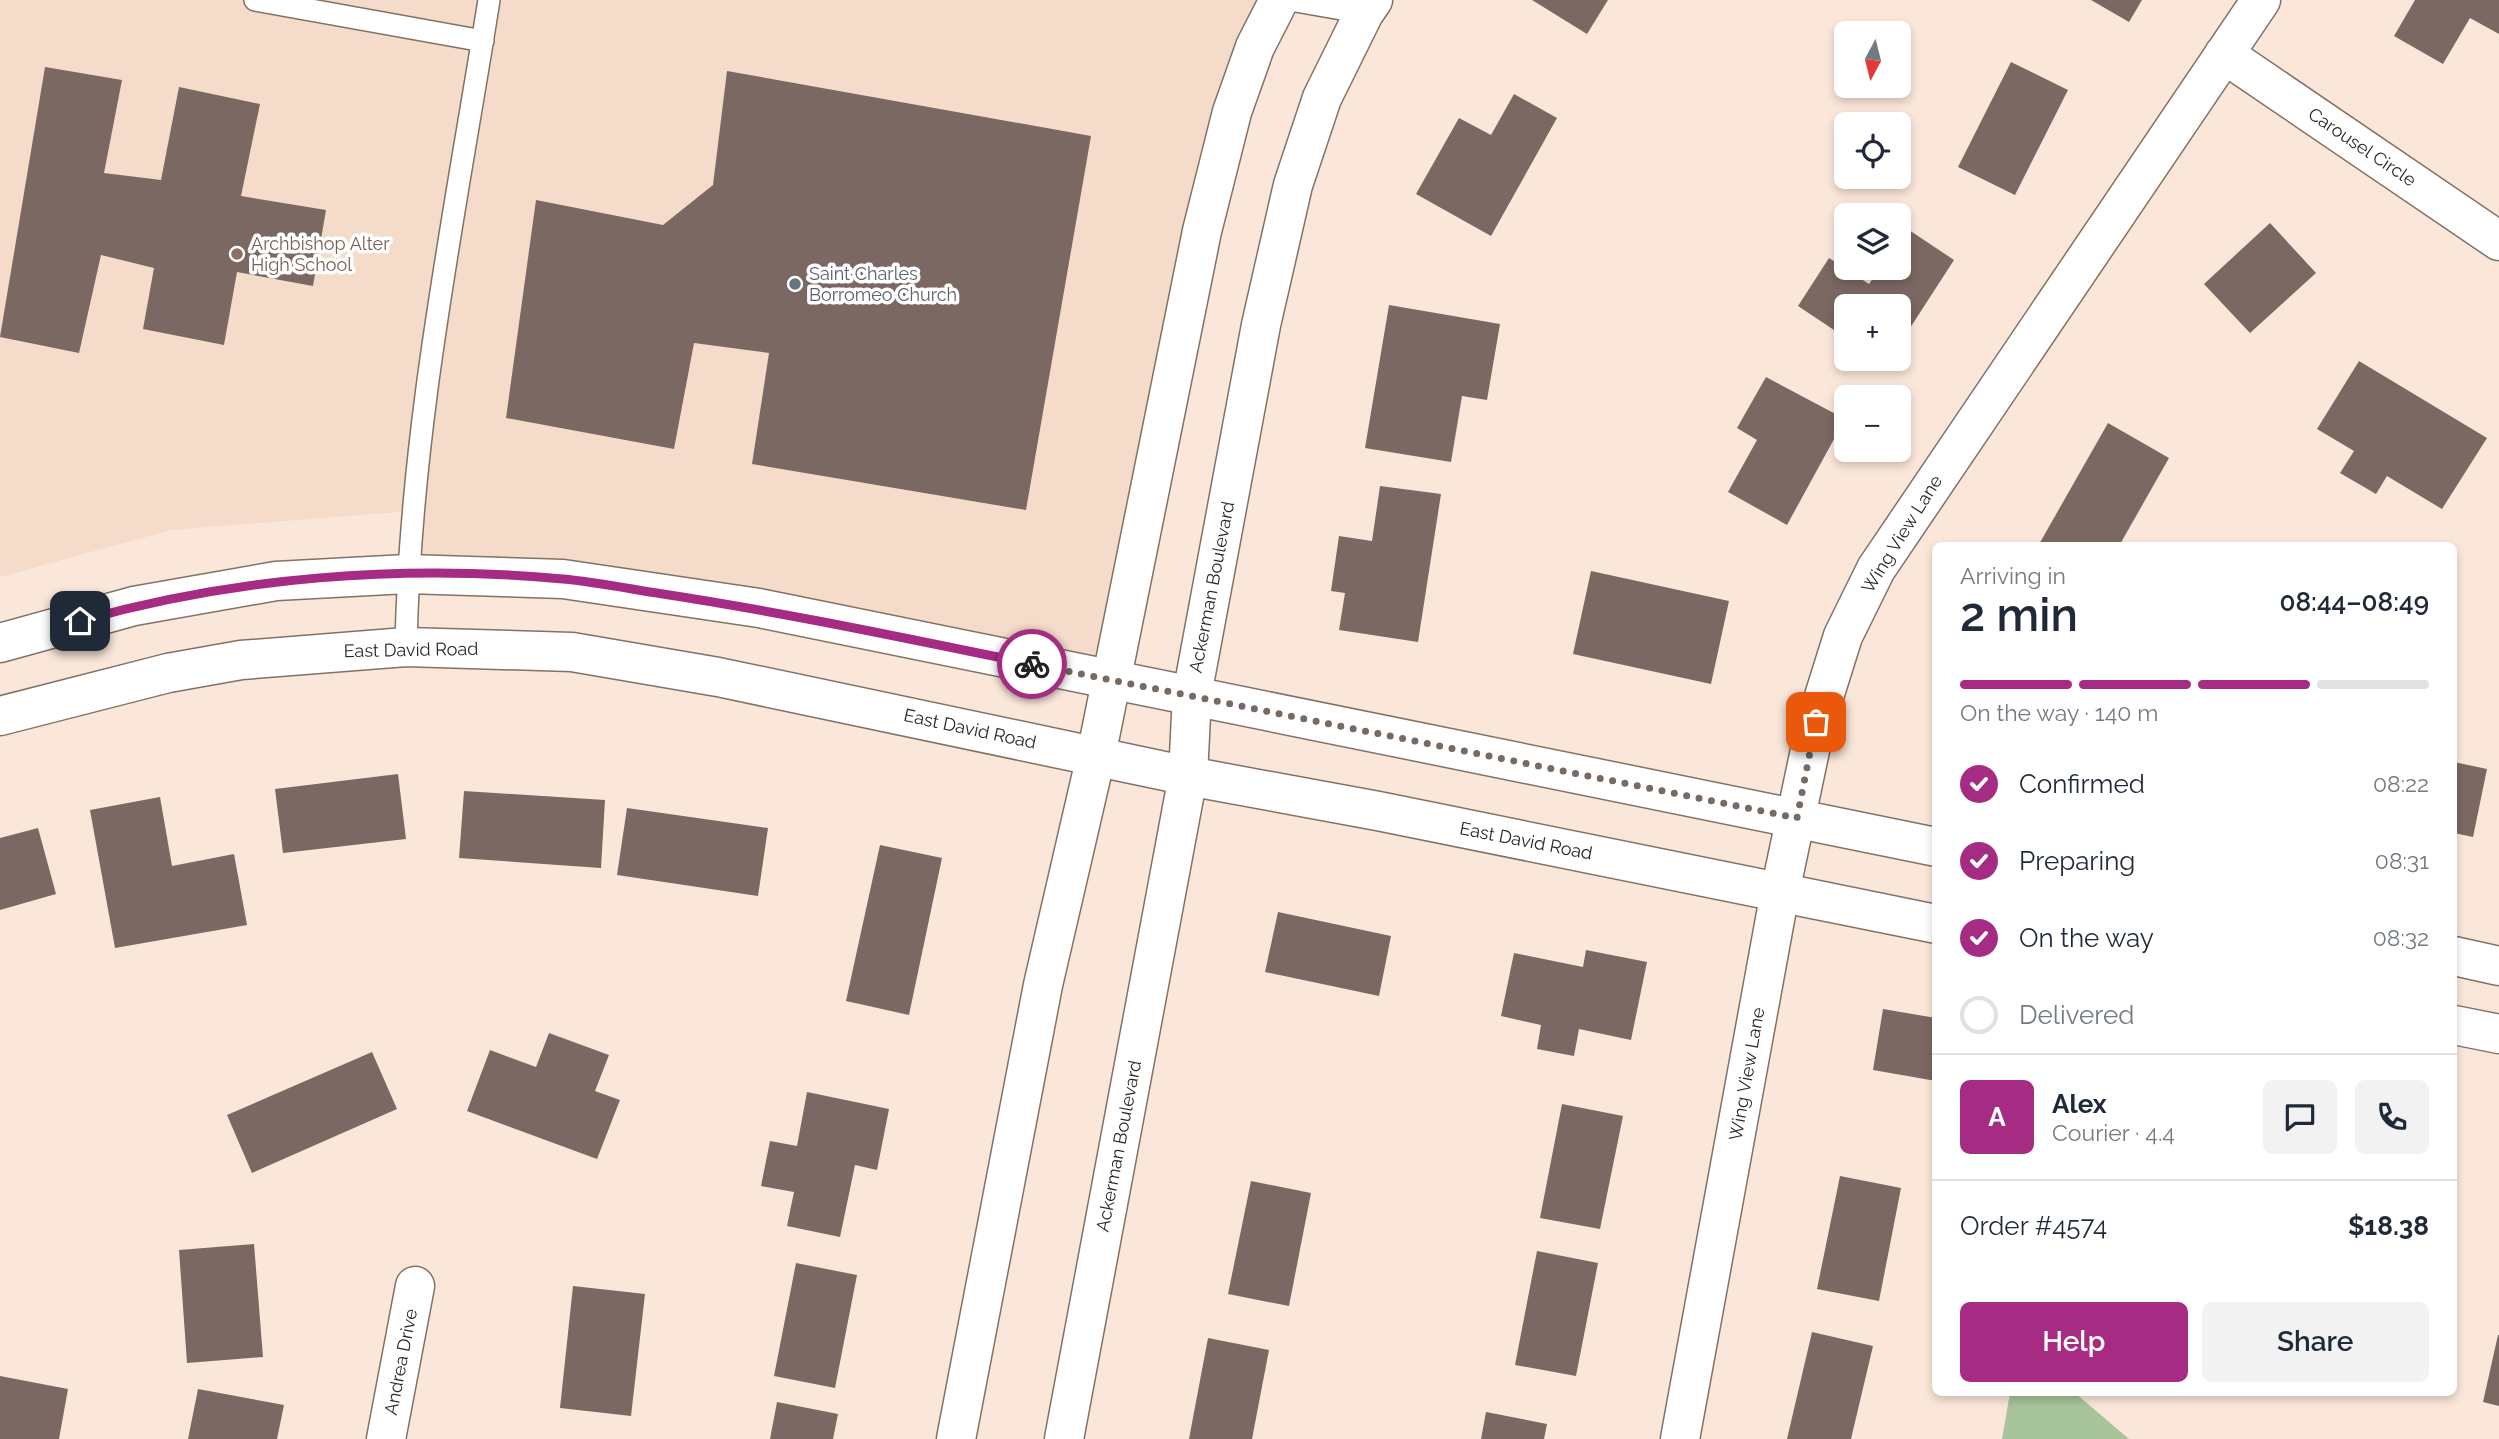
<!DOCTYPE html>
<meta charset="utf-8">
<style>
body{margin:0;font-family:Raleway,sans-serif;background:#f2f2f3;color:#1f2937;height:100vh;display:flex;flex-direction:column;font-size:26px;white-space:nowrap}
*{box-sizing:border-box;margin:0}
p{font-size:23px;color:#747a83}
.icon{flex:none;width:38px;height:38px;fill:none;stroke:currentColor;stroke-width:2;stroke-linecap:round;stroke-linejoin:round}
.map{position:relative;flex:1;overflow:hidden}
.drawer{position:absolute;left:1932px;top:542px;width:525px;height:854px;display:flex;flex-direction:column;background:#fff;border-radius:10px;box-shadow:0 4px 10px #0003}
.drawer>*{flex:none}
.needle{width:46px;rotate:187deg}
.tools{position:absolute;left:1834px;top:21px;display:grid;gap:14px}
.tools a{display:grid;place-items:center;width:77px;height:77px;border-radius:10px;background:#fff;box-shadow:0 4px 10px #0003;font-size:35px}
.pin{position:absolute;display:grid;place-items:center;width:60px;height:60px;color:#fff;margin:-30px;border-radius:14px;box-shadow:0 4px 10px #0006}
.courier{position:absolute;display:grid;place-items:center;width:70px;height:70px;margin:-35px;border:5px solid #a52c82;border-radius:50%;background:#fff;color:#222;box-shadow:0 2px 9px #0007}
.summary em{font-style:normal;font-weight:600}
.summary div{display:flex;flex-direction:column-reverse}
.summary{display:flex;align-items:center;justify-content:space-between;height:119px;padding:0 28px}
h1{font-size:46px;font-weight:600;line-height:52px}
.bar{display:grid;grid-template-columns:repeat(4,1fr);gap:10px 7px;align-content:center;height:84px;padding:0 28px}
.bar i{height:9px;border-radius:5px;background:#e0e1e3}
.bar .current{background:#a52c82}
.bar p{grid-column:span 4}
.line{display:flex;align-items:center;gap:18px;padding:0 28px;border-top:2px solid #e0e1e3}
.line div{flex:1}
.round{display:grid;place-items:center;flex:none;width:74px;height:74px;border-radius:10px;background:#f2f2f3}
ol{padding:0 28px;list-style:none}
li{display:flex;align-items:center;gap:21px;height:77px}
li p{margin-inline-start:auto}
li .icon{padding:7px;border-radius:50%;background:#a52c82;color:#fff;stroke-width:4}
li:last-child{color:#747a83}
li i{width:38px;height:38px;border:4px solid #e0e1e3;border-radius:50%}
.action{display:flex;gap:14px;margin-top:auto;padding:14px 28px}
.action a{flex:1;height:80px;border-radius:10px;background:#a52c82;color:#fff;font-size:28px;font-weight:600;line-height:80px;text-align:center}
.action a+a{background:#f2f2f3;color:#1f2937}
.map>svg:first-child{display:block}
.built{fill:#f5dbc9}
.green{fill:#a7c49a}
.building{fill:#7c6862}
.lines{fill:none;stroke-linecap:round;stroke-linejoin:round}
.lane-casing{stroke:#827165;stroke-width:24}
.street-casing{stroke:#827165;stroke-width:41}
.secondary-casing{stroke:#827165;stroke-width:41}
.lane{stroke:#fff;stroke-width:21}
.street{stroke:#fff;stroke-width:38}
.secondary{stroke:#fff;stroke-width:38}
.done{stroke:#766a62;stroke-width:7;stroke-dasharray:0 12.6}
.route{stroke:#a52c82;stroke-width:9}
.education-dot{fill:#8d6e63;stroke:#fff;stroke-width:2.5}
.worship-dot{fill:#6b7280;stroke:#fff;stroke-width:2.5}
.labels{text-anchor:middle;stroke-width:7;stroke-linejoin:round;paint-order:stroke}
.street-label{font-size:18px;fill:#2f2722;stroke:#fff}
.education-label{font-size:18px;fill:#785e54;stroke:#fff;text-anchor:start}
.worship-label{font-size:18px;fill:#5b616d;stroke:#fff;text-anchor:start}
</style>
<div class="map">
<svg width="2499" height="1439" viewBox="0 0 2499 1439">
<rect width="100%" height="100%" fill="#fbe7da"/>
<path class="built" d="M0,0H1279L1255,47L1111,680L407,574L412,511L171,530L0,577Z"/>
<path class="green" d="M2010,1393H2075L2129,1439H2002Z"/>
<path class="building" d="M1532,0H1608L1587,34Z
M2091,0H2142L2129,22Z
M2415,0H2499V34L2470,18L2443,64L2394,36Z
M2011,62L2068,90L2015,195L1958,167Z
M45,67L122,80L104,173L161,180L179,87L260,104L241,196L326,210L313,286L237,272L224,345L143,329L154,268L101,255L79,353L0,337Z
M727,71L1091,136L1026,510L752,464L769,353L694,343L674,449L506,418L536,200L663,225L713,185Z
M1514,94L1557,118L1491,236L1416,194L1459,118L1491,135Z
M2270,223L2316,273L2250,333L2204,284Z
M1906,228L1954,260L1899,345V306H1846V338L1798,306L1829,258L1869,284L1880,268H1899V239Z
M1389,305L1500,324L1487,400L1462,396L1451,462L1365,448Z
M2359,361L2487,438L2442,509L2387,476L2376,494L2340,473L2354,451L2317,429Z
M1766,377L1845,419L1787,525L1728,492L1757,440L1737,428Z
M2108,423L2169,458L2119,546H2038Z
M1380,486L1441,494L1418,642L1339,630L1345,593L1331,591L1339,536L1372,541Z
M1591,571L1729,601L1711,684L1573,654Z
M2454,762L2487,769L2473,837L2454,833Z
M398,774L406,839L283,853L275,789Z
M464,791L605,800L601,868L459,858Z
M160,797L172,866L234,854L247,925L115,948L90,810Z
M627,808L768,828L758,896L617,875Z
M38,828L56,894L0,910V838Z
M880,845L942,858L909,1015L846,1001Z
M1278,912L1391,936L1379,996L1265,972Z
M1586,950L1647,962L1631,1040L1579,1029L1574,1056L1537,1049L1541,1025L1501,1016L1514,953L1583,967Z
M1883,1009L1936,1018V1081L1873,1070Z
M549,1033L609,1055L595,1091L620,1100L597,1159L467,1111L490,1050L536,1067Z
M372,1052L397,1109L252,1173L227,1115Z
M807,1092L889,1109L877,1170L855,1165L840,1237L787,1226L794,1192L761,1186L770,1141L797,1146Z
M1562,1104L1623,1116L1600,1229L1540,1218Z
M1840,1176L1901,1188L1879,1301L1817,1289Z
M1251,1181L1311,1193L1289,1306L1228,1294Z
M254,1244L263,1357L187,1363L179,1250Z
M1537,1251L1598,1263L1576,1376L1515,1365Z
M796,1263L857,1275L835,1388L774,1376Z
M573,1286L645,1294L631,1416L560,1408Z
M1812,1332L1873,1346L1851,1439H1787Z
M2498,1335H2499V1406L2483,1402Z
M1208,1338L1269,1350L1252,1439H1189Z
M0,1376L68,1389L59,1439H0Z
M198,1389L284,1405L277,1439H188Z
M777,1402L838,1414L833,1439H770Z
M1486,1412L1547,1424L1544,1439H1481Z"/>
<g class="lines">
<g class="lane-casing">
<path id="lane" d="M255,0L483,41
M1290,0L1364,13
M406,647C410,429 455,215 489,0"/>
</g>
<g class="street-casing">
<path id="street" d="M2224,54L2499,241
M386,1439L415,1286
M1680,1439L1780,892L1816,722L1843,636L1876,569L2261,0"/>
</g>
<g class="secondary-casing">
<path id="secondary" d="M0,643L134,606L276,581L407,574L563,579L759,608L1936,847
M0,716L168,673L241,660L406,647L572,652L718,677L1188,776L1378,811L1936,924
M2454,956L2499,966
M2454,1025L2499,1034
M956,1439L1043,985L1096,756L1202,231L1232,112L1255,47L1279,0
M1064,1439L1188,776L1192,695L1261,325L1293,185L1322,98L1364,13L1373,0"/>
</g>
<use href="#lane" class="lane"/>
<use href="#street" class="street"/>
<use href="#secondary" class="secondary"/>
</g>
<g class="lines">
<path class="done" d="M1032,664L1797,818L1816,722"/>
<path class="route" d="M80,621C235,577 402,564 563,579C596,582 630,589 663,594C787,613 909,639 1032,664"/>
</g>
<circle class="education-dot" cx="237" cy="254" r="7"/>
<circle class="worship-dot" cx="795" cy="284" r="7"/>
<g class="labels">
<g class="street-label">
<text transform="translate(2362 147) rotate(34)" y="6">Carousel Circle</text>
<text transform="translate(1902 534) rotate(-58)" y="6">Wing View Lane</text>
<text transform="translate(1212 587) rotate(-79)" y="6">Ackerman Boulevard</text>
<text transform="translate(411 650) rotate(-1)" y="6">East David Road</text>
<text transform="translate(970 729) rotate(12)" y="6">East David Road</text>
<text transform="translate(1526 841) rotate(11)" y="6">East David Road</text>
<text transform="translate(1747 1074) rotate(-80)" y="6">Wing View Lane</text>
<text transform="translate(1119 1146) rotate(-79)" y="6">Ackerman Boulevard</text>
<text transform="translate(401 1362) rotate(-79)" y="6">Andrea Drive</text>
</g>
<g class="education-label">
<text x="251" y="250">Archbishop Alter<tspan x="251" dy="21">High School</tspan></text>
</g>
<g class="worship-label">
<text x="809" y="280">Saint Charles<tspan x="809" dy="21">Borromeo Church</tspan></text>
</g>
</g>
</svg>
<div class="tools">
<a><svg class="needle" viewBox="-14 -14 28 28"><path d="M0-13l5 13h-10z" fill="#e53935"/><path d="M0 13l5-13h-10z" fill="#747a83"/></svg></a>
<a><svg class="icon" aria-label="locate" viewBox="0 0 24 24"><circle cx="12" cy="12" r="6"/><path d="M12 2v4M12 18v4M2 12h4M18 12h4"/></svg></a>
<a><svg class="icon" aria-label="layers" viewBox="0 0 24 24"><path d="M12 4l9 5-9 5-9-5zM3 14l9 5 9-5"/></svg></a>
<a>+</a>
<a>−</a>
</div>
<div class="pin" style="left:1816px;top:722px;background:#ea580c"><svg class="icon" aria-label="bag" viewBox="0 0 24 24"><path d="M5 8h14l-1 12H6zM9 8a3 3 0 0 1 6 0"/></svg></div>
<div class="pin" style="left:80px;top:621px;background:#1f2937"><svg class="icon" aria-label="home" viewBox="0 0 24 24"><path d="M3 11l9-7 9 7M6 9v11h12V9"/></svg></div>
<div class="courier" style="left:1032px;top:664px"><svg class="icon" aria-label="bike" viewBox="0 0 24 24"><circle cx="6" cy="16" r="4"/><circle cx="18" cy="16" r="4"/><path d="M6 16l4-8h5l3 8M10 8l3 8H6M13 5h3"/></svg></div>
<section class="drawer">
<div class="summary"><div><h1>2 min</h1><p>Arriving in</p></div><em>08:44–08:49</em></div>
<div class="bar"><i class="current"></i><i class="current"></i><i class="current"></i><i></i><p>On the way · 140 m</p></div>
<ol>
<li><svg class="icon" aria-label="check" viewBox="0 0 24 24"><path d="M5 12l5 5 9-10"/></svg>Confirmed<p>08:22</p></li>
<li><svg class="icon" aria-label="check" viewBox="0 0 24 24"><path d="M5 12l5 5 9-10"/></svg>Preparing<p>08:31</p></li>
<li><svg class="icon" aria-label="check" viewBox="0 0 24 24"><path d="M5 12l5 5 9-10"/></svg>On the way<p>08:32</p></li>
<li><i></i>Delivered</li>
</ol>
<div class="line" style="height:126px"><b class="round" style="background:#a52c82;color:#fff">A</b><div><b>Alex</b><p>Courier · 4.4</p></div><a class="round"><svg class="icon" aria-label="chat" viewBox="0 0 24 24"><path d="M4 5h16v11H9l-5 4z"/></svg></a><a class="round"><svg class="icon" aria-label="phone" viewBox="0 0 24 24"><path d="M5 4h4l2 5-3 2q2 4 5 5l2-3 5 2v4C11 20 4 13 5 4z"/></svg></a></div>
<div class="line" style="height:91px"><div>Order #4574</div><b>$18.38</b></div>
<div class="action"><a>Help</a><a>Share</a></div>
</section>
</div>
